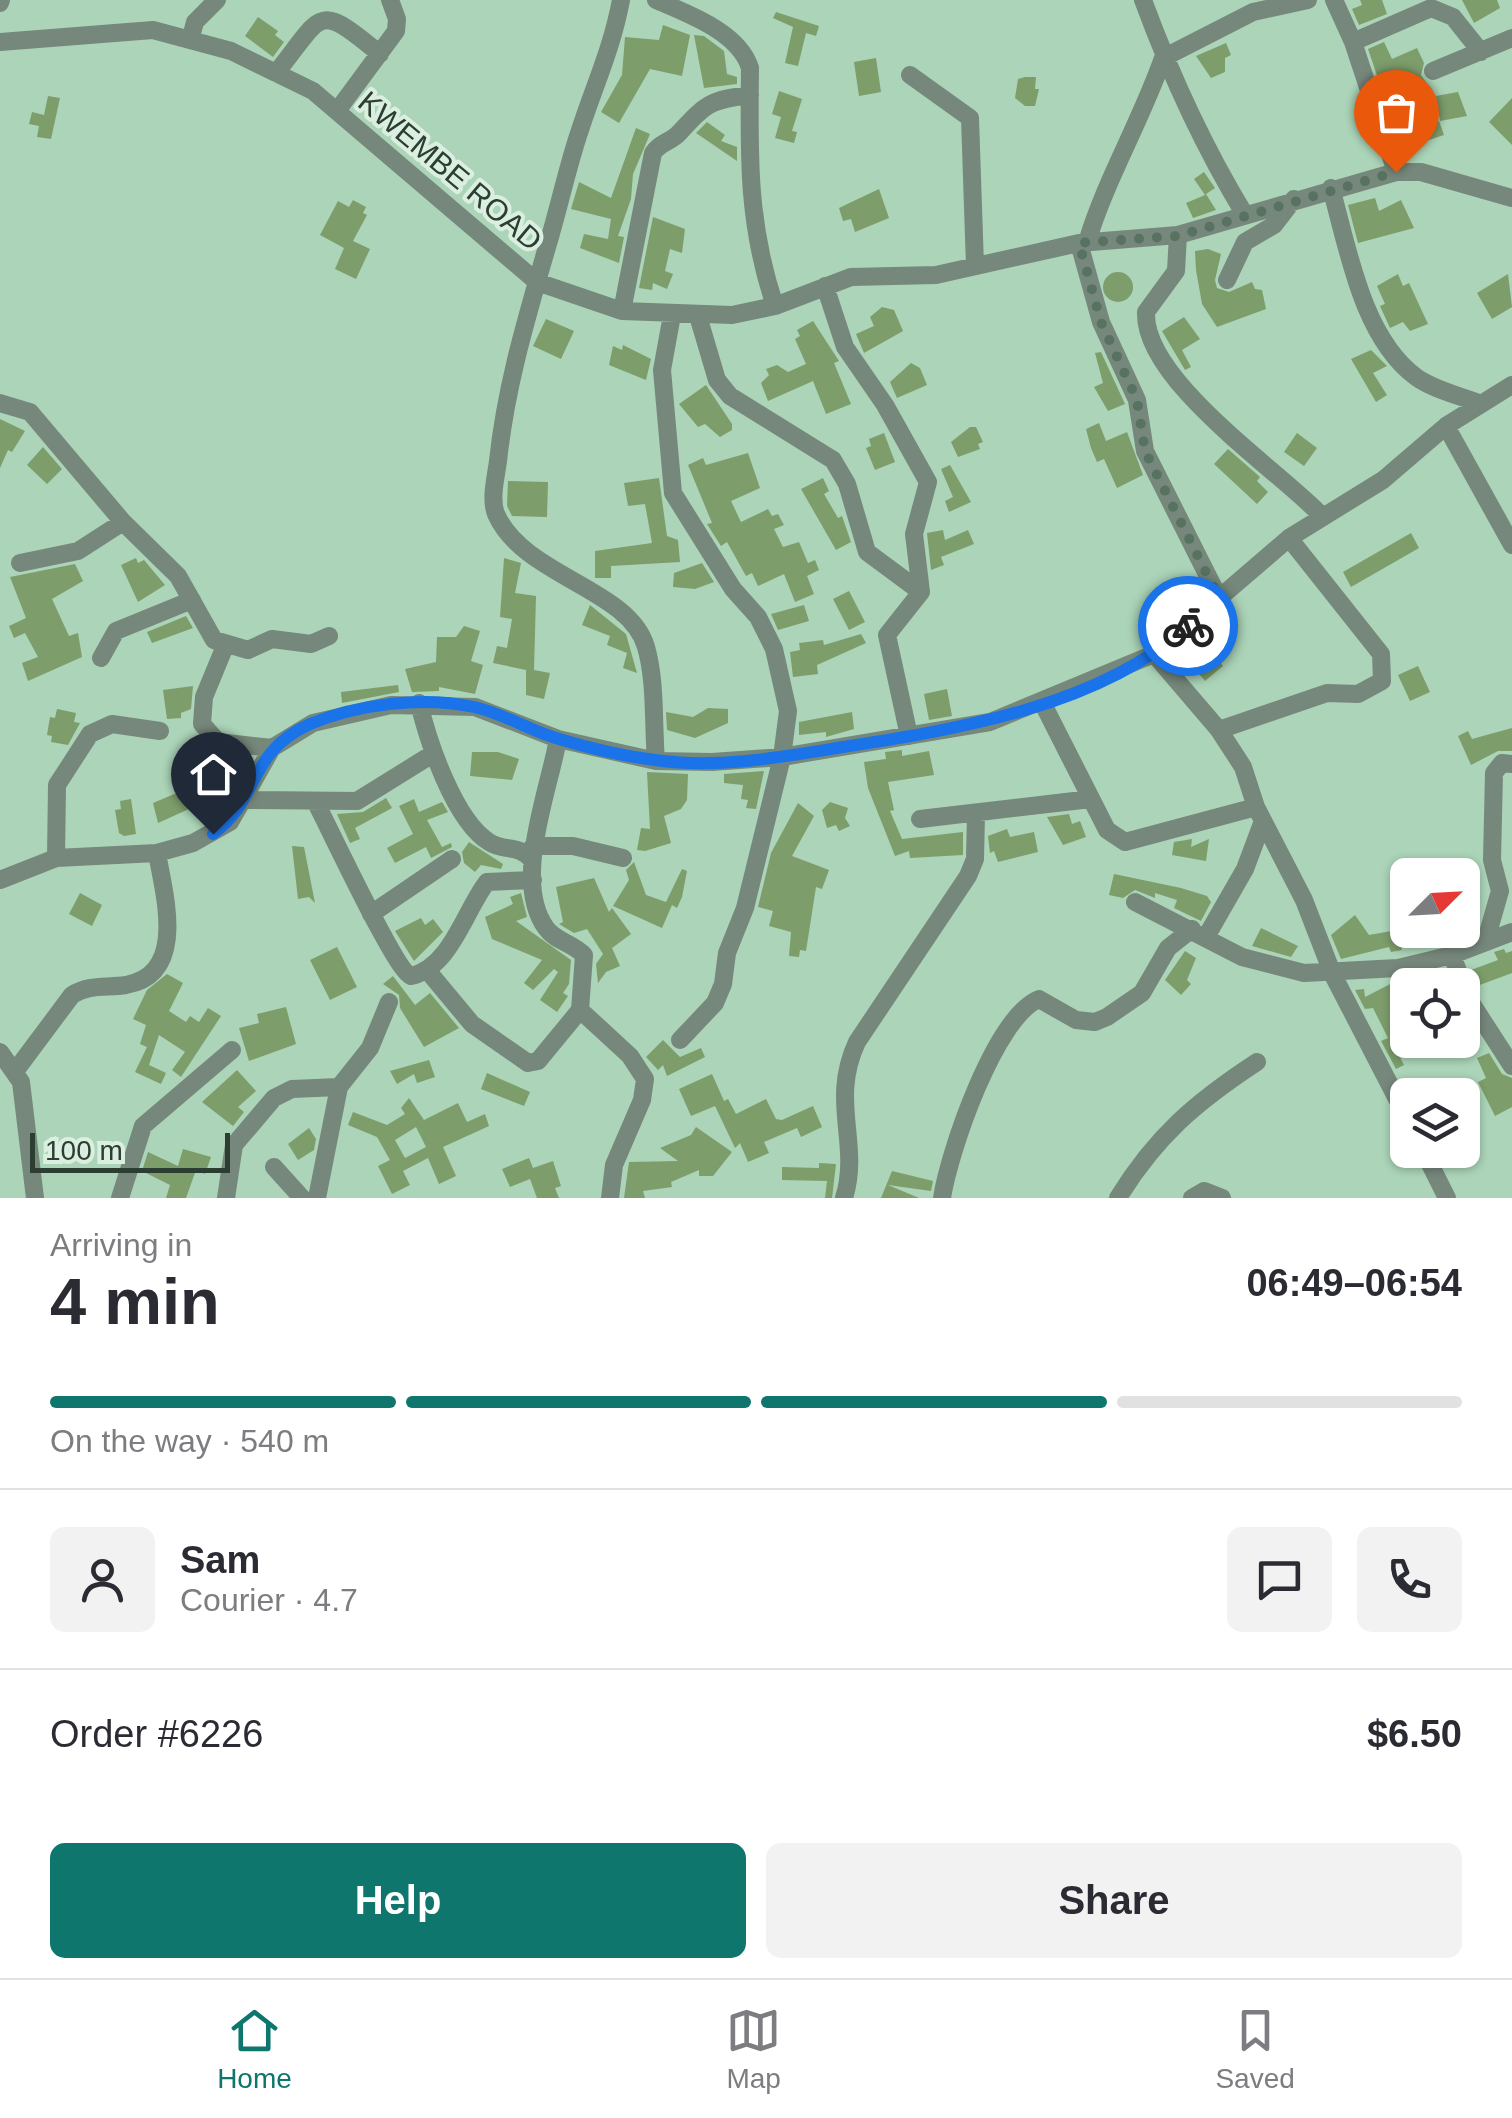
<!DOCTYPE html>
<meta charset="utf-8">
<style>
body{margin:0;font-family:Helvetica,sans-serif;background:#f2f2f3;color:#2b2b33;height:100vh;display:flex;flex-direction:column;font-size:38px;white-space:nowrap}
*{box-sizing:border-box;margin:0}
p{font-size:32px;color:#7c7c81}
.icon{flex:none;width:55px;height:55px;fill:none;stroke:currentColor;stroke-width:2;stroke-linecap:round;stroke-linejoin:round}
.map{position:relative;height:1198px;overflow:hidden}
.drawer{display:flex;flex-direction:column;background:#fff;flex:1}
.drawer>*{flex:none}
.needle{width:65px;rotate:66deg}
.fabs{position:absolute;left:1390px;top:858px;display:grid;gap:20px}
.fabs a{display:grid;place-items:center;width:90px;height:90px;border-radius:15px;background:#fff;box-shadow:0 2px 8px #0004;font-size:50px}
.scale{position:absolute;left:30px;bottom:25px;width:200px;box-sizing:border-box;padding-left:10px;border:5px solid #2c3d32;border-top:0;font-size:28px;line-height:35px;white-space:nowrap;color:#2c3d32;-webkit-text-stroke:8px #daefe0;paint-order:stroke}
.pin{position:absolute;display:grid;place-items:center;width:85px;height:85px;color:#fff;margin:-102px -42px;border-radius:50% 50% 50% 0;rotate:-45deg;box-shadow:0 0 10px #0007}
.pin .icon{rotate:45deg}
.courier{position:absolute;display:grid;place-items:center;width:100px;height:100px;margin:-50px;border:8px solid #1a73e8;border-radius:50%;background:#fff;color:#222;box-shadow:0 2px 12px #0007}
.overview em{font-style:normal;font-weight:700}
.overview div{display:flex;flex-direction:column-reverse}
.overview{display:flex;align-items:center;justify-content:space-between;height:170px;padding:0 50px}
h1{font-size:65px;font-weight:700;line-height:75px}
.bar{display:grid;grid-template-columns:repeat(4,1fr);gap:15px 10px;align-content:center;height:120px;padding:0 50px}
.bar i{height:12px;border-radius:8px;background:#e1e1e2}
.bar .selected{background:#0f766e}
.bar p{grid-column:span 4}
.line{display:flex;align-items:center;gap:25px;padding:0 50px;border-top:2px solid #e1e1e2}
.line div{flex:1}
.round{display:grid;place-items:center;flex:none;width:105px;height:105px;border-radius:15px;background:#f2f2f3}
.cta{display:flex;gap:20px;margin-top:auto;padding:20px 50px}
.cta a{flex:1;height:115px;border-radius:15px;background:#0f766e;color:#fff;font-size:40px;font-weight:700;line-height:115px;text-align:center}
.cta a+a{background:#f2f2f3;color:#2b2b33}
.dock{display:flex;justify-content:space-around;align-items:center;height:140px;border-top:2px solid #e1e1e2;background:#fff;font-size:28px;color:#7c7c81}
.dock a{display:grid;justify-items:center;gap:5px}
.dock .selected{color:#0f766e}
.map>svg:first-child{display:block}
.building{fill:#7d9d6b;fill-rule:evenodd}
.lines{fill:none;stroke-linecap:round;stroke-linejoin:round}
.minor{stroke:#76877b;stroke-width:18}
.done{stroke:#587261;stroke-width:10;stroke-dasharray:0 18}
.route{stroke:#1a73e8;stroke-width:12}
.labels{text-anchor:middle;stroke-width:8;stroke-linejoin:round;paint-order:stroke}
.street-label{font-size:30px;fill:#2c3d32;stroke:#daefe0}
</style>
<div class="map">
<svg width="1512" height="1198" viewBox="0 0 1512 1198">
<rect width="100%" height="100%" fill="#abd4b8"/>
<path class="building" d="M1360,0H1382L1387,14L1359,25L1352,9L1362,5Z
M1462,0H1497L1500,8L1474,23Z
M776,12L819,26L816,36L806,33L798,66L785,63L793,27L773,18Z
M258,17L278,31L275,35L284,42L273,57L245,36Z
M663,25L690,35L682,76L650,69L619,123L601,112L622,75L625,37L659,40Z
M694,35L704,36L724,51L727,74L737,77V84L704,88Z
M1384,42L1392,59L1417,48L1424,63L1421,75L1434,94L1414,103L1422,128L1439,121L1444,135L1402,149L1368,49Z
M1226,43L1231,55L1225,58V72L1211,78L1196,56Z
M876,58L881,92L859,96L854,62Z
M1025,77H1036L1035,89H1039L1035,106H1025L1015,98L1018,79Z
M779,91L802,99L792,131L797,132L794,143L775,138L781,117L772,114Z
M1458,92L1467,116L1440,121L1436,96Z
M48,96L60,98L51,139L37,137L39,126L29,124L32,112L44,115Z
M1512,98V145L1489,122Z
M707,122L725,135L721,141L737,147V161L696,133Z
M636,128L650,134L633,174L631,199L618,236L624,237L619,263L580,248L584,234L608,239L611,219L571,209L579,182L611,198Z
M1204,172L1215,188L1206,194L1216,210L1193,218L1186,203L1205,195L1194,179Z
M879,189L889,218L855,232L851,219L843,221L839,208Z
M1375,198L1379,211L1401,200L1414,228L1358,243L1348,205Z
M353,200L366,207L363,213L367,215L353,241L370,249L356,279L335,269L344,248L320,235L338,201L349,207Z
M653,217L685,229L682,253L670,249L665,271L673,274L667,289L653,283L652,290L639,288Z
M1208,249L1221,254L1215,280L1217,288L1229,292L1252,282L1255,289L1262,290L1266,309L1217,327L1202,304L1196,270L1195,251Z
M1103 287a15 15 0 1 1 30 0a15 15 0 1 1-30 0Z
M1398,274L1403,286L1409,283L1428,324L1410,331L1403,322L1390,328L1380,306L1385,304L1377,286Z
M1508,274L1512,307L1492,319L1477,293Z
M882,307L894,310L903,331L864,353L856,334L874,326L870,317Z
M1184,317L1200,339L1182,350L1191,367L1185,370L1162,331Z
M546,319L574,331L561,359L533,346Z
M813,321L839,361L834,363L851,404L826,414L813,381L768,401L761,383L769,375L766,369L777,365L788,372L806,364L795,339L800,336L797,330Z
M623,345L651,359L646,380L609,365L613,346L622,350Z
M1371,350L1387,366L1373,373L1387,395L1376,402L1351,359Z
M1101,352L1125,404L1108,411L1094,387L1103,383L1095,353Z
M911,363L920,368L927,385L897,398L890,382Z
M706,385L732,424V430L720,437L705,424L698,427L679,404Z
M0,419L25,431L12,452L8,450L0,468Z
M1099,423L1106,441L1127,432L1143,475L1117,488L1104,459L1097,462L1091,448L1086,429Z
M970,427H976L983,442L978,444L980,449L958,457L951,442Z
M884,433L895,462L875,470L866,448L871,446L869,439Z
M1297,433L1317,448L1304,466L1284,452Z
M43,447L62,469L47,484L27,465Z
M1228,449L1260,477L1257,481L1268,492L1257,504L1214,464Z
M748,453L760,488L731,501L741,522L768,509L772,516L778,514L784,525L774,529L783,547L799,542L808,563L815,560L819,570L807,576L814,594L795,602L784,574L758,586L752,573L746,576L727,542L721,546L707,524L712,523L688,465L703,458L706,465Z
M950,465L971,502L949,512L945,501L953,497L941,469Z
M659,478L667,536L678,540L680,562L611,566V578H595V551L652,543L645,504L628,506L624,483Z
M823,478L829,491L824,494L838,518L842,516L851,542L836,550L801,489Z
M508,481L548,482L547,517L512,516L507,506Z
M943,530L945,540L968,530L974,544L941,557L944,565L931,570L927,533Z
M1411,533L1419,548L1351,587L1343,572Z
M136,558L138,563L144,560L165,585L138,602L121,565Z
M504,558L521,563L515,593L536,596L534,670L550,673L544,699L526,695V670L493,663L497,646L507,648L512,619L500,617Z
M702,563L714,582L695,589L673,587L674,573Z
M75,564L83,581L52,599L69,636L78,633L82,657L28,681L22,663L38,657L25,633L14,638L9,626L26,618L10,577Z
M849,591L865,622L849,630L833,599Z
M590,605L626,634L637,673L623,668L627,653L607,645L610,636L582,625Z
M804,605L809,621L778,630L771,614Z
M186,616L193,628L152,643L147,632Z
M464,626L480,631L471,661L483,665L475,694L439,687V691L412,692L405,669L436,662L437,637H456Z
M861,634L866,643L817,665L818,674L793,677L790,652L800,650L799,643L823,640L824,645Z
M1192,641L1209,656L1213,653L1223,666L1205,681L1181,652Z
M1418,666L1430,692L1410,701L1398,675Z
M398,685L399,692L342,703L341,692Z
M193,686L191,709L181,713V718L167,719L163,690Z
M947,689L952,716L929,720L924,694Z
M708,708L728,709V723L695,738L667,730L666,712L693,717Z
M57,709L76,713L74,722L80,723L68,745L51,742L52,736L47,735L50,717L55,718Z
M852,712L854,729L826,737V732L799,735V722Z
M1512,728V751H1498L1471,765L1458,736L1468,731L1472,739Z
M902,750V756L929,751L934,775L888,782L894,810L890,811L902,839L963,832V855L910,858L909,851L895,856L868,788L864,762L886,759L885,752Z
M472,752H498L519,759L512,780L470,776Z
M764,771L756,809L746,808L748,800L741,799L743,785L724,783V774Z
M647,772L688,774L687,800L681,809L664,816L671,843L645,851L637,850L641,828L650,829Z
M210,780L222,793L212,803L209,800L158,823L153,803L186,789L191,798Z
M386,798L392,808L355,828L360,839L350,843L337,814L363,812Z
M131,799L136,834L124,836L119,833L115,810L121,809L120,801Z
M414,799L419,812L442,802L448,812L427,820L442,847L451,843L452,847L431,858L426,847L395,863L387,848L413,834L399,806Z
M830,802L848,808L845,818L850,826L839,831L836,825L827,828L822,810Z
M798,803L814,816L792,856L829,870L822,889L816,887L806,951L800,950L799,957L789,956L791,932L769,926L773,911L758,907L771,853Z
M1069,814L1072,824L1080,821L1086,837L1063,845L1047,817Z
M1007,829L1010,837L1034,832L1038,852L998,862L994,851L990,853L988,836Z
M1192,839L1191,847L1209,839L1206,861L1172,855L1174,842Z
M469,842L503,864L501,869L481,865L475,872L464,863L462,852Z
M292,846L304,847L315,903L309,897L298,899Z
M634,862L646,895L666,902L682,869L687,871L682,897L677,908L672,905L662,928L613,906L629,880L626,870Z
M1114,874L1181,888L1207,896L1211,902L1201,921L1174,908L1177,900L1155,893V898L1135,890L1123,898L1109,895Z
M594,878L609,912L612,908L631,934L612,948L620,966L606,972L598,983L596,964L603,954L587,929L574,933L559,924L563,922L556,887Z
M80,893L102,905L92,926L69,914Z
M521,893L527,917L516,921L571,960L569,984L563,993L568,996L557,1012L540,1000L558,972L554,969L533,990L524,983L542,960L492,939L485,917L513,904L510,897Z
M1355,915L1369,935L1397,930L1402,950L1391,952L1389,947L1341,959L1331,935Z
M421,918L425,925L433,919L443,932L414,961L395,931Z
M1261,928L1298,946L1291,957L1252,946Z
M337,947L357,987L330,1000L310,960Z
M1504,949L1506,953L1512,951V973L1477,986L1471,970L1498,960L1494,952Z
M1185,951L1196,958L1187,980L1191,984L1181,995L1165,980Z
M167,974L183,983L169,1011L186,1022L190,1016L199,1022L208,1008L221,1016L181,1077L172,1070L185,1052L159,1035L149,1065L166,1073L161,1084L135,1072L147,1047L140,1044L146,1025L133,1019L147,990Z
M393,976L415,1005L430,993L459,1028L424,1047L400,1008L399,995L383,984Z
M1398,980L1408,997V1018L1403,1021L1408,1040H1429L1399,1055L1404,1065L1396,1069L1381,1041L1388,1038L1373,1008L1365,1009L1355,990L1364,989L1365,997Z
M286,1007L296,1044L249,1061L239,1028L259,1023L257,1014Z
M663,1040L680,1057L701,1048L705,1057L667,1076L663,1065L658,1070L646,1057Z
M1489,1053L1502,1074L1512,1078V1107L1495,1116L1478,1082L1486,1078L1477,1058Z
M429,1060L435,1077L417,1083L414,1074L397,1084L390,1071Z
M237,1070L256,1091L238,1107L244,1112L233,1126L202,1102Z
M487,1073L530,1092L524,1106L481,1089Z
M712,1074L724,1101L728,1099L736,1114L766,1099L776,1119L782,1120L813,1106L822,1127L801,1137L797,1128L764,1142L769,1153L748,1162L740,1143L735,1148L715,1106L691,1116L679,1089Z
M409,1098L424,1120L458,1103L467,1122L485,1114L489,1126L443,1147L456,1176L439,1184L428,1158L403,1171L410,1185L392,1194L378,1166L390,1160L377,1137L348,1125L353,1112L387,1125L405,1114L401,1108ZM416,1127L426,1147L405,1158L395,1140Z
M696,1127L732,1152L713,1176H699V1170L671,1182L672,1187L643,1191L645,1198H624L629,1162L678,1161L660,1148L691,1135Z
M309,1128L316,1139L314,1150L298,1160L288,1144Z
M183,1149L211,1157L205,1174L196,1170L186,1198H166L170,1185L142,1171L148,1152L178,1166Z
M529,1158L533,1168L553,1161L561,1186L555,1188L559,1198H537L530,1179L510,1187L502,1169Z
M819,1163L836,1164L832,1198H825L827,1181L782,1180V1167L819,1168Z
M892,1171L933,1181L931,1191L888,1185L919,1198H881Z"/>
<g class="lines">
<path class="minor" d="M621,0C612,48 595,84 580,130C567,168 559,208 547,247C526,320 506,386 498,461C496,477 490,499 496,514C524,577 629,588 646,647C656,681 653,725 656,761
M656,0C688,14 739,32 750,68C749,154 747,223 775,306
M1143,0C1171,76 1203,146 1245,215
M1334,0L1353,42L1396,172
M0,3L1,0
M191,37L195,22L217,0
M0,42L153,30L231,51L313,91L537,282L622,311L732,315L775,306L851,277L936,275L1079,243L1178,235L1396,172H1421L1512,198
M1353,42L1431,8L1453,17L1481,52
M1433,71L1512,38
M276,73C324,13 316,1 380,54
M910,75L970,118L975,266
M337,111L396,31L397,19L390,0
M1331,188C1348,248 1362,337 1416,377C1434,390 1461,396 1481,404
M1178,235L1176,271L1146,312C1143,380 1277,469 1322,516
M1087,242C1106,179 1141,121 1163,58L1253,12L1308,0
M1079,243L1101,322L1137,400L1145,451L1219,598
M1227,280L1245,242L1274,225L1294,199
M825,286L845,347L885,405L928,482L914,534L921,592L887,635L909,736
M622,311L653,153C660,142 671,142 679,133C706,104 709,100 750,95
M672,315L662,370L673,493L733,589L758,617L774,649L788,711L782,757L745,908L727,953L723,984L715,1003L680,1040
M698,316L717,380L730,396L833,460L847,484L867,552L921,592
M0,403L30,412L123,522L178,576L214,640L248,650L272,639L311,644L329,636
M1446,426L1512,545
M20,563L78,551L123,522
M225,646L204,697L202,724L218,742L272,748
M1154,654L1219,730L1243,767L1256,807L1304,900L1333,975L1408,1120
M101,658L116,631L192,600
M1042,702L1107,830L1125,842L1256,807
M419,703C428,741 454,820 489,842C504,852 519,844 532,860
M1219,730L1327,693L1358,694L1382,681L1381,654L1289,538
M558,739C549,791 512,881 546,928C555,941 573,943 584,955L580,1010L630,1056L645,1079L642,1100L614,1165L610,1198
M243,800L357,801L431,755
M315,801C330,829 395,970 411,976C451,967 465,910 487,882L533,880
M920,819L1091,799
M533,846H573L623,858
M56,858L57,785L90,734L112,724L160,731
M0,880L56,858L157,853L193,843L230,822L272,748L313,723L391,705L475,707L558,739L656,761L712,762L782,757L990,722L1154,654L1289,538L1383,480L1446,426L1512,385
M1135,902L1242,957L1304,973L1398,968L1452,955L1512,932
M371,914L452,859
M1206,937L1245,869L1263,821
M1486,940L1500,891L1492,860L1494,773L1502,763L1512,764
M1452,955L1468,998L1512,1066
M427,970L472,1024L528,1063L538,1061L580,1010
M0,1052L21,1082L35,1198
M16,1070L72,995C89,984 106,988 126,985C188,974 164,894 157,853
M1423,1150L1447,1198
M274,1167L302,1198
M120,1198L143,1126L232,1050
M226,1198L234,1145L274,1098L292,1089L339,1087
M317,1198L339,1087L370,1048L389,1002
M844,1198C861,1143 829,1102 857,1042L968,876L975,859L976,814
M942,1198C949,1152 995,1017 1039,999L1076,1020L1095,1022L1107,1017L1142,993L1168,948L1192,929
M1118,1198C1156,1136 1196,1102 1257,1062
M1192,1198L1204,1191L1222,1198"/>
</g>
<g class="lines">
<path class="done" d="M1188,626L1219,598L1145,451L1137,400L1101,322L1079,243L1178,236L1396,172"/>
<path class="route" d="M213,834C261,799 246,753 310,724C358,704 423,696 474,707C503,713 530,731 559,739C589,748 623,756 655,760C717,769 782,757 843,747C957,729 1099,707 1188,626"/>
</g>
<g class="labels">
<g class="street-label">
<text transform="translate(450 171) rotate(40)" y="10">KWEMBE ROAD</text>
</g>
</g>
</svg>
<div class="fabs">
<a><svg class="needle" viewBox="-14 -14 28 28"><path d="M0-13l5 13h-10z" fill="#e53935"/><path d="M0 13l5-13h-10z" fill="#7c7c81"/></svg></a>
<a><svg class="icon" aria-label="locate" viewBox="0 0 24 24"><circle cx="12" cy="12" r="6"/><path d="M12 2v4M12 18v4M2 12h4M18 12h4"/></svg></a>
<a><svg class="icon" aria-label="layers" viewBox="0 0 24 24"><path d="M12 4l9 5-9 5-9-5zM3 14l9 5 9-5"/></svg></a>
</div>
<div class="scale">100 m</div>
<div class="pin" style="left:1396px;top:172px;background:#ea580c"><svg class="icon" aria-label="bag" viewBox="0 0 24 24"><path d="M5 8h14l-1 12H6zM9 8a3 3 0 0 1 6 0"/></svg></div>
<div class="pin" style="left:213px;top:834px;background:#1f2937"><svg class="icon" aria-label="home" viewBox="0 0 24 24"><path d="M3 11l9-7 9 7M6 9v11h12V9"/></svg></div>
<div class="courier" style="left:1188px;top:626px"><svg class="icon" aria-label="bike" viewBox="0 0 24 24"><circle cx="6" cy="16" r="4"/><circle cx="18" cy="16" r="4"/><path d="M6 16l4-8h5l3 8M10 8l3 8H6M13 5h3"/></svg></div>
</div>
<section class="drawer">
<div class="overview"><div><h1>4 min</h1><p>Arriving in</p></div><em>06:49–06:54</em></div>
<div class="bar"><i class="selected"></i><i class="selected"></i><i class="selected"></i><i></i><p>On the way · 540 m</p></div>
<div class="line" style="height:180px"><a class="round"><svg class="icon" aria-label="person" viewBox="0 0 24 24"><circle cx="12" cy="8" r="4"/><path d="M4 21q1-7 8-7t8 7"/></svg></a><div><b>Sam</b><p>Courier · 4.7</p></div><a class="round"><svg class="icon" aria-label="chat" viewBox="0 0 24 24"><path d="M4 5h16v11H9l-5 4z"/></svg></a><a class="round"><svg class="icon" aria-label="phone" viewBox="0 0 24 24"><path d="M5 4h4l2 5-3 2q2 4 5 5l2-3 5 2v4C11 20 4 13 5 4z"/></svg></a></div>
<div class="line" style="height:130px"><div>Order #6226</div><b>$6.50</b></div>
<div class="cta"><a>Help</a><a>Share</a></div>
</section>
<nav class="dock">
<a class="selected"><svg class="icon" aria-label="home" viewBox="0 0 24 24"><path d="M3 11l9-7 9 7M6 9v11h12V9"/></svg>Home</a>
<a><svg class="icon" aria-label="map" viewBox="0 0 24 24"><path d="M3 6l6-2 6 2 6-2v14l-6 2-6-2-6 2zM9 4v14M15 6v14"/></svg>Map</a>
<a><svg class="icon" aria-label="saved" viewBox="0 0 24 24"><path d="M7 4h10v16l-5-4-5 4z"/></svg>Saved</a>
</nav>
